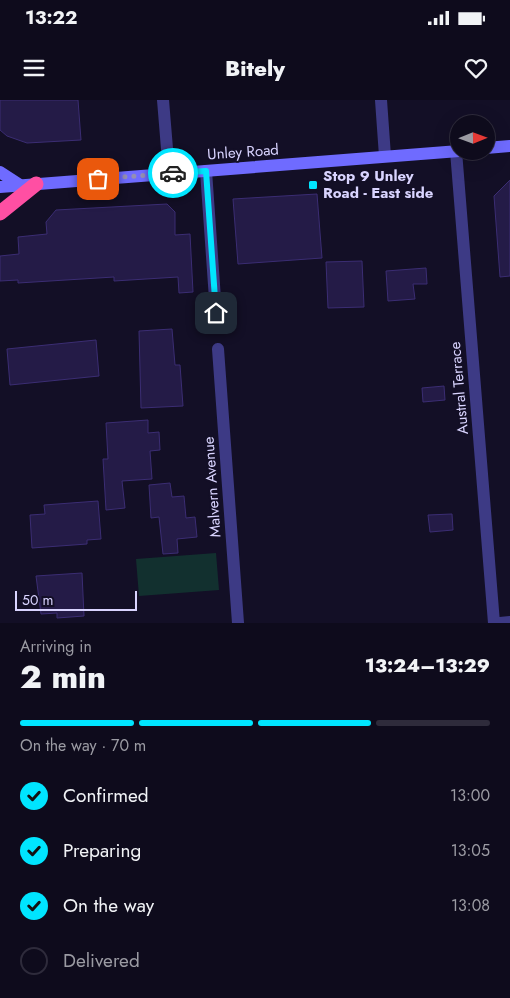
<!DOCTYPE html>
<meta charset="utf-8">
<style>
body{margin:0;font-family:Jost,sans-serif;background:#1c1929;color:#f1f3f6;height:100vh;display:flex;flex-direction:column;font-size:19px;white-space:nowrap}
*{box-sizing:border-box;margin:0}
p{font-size:16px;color:#9b9ba3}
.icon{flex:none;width:28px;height:28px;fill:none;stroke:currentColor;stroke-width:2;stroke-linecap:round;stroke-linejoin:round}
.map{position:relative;height:523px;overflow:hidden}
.side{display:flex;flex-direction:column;background:#0e0b1c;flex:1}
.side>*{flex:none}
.needle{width:32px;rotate:89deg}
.tools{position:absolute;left:450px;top:15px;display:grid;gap:10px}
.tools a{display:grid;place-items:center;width:45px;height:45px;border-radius:50%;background:#0e0b1c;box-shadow:0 5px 20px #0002,0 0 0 1px #2e2b3b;font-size:25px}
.scale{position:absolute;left:15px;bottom:12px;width:122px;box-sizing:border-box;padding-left:5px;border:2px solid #d9d4ff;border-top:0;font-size:14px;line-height:18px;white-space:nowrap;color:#d9d4ff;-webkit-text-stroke:4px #130f26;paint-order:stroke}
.pin{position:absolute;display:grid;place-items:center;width:42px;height:42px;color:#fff;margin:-21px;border-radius:10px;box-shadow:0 2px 8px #0006}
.courier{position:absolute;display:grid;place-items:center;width:50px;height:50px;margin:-25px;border:4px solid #00e5ff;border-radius:50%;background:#fff;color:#222;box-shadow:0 1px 6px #0007}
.summary em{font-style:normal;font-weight:800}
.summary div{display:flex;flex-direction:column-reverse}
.summary{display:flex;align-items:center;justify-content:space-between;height:85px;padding:0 20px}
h1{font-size:32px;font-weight:800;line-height:38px}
.bar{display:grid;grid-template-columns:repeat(4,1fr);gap:8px 5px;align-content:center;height:60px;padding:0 20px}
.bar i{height:6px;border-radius:4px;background:#2e2b3b}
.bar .current{background:#00e5ff}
.bar p{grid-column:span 4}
ol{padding:0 20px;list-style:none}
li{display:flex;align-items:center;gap:15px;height:55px}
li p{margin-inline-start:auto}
li .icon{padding:5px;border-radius:50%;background:#00e5ff;color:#111;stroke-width:4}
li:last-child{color:#9b9ba3}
li i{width:28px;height:28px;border:2px solid #2e2b3b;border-radius:50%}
.status{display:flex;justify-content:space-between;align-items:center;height:35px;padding:0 25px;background:#0e0b1c;direction:ltr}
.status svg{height:14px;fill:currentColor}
header{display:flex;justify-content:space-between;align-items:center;height:65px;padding:0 20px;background:#0e0b1c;font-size:22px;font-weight:800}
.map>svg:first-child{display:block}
.pitch{fill:#12302f}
.building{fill:#241b47;stroke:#3b2d73}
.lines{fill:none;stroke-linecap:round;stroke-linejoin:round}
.street{stroke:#3d3a85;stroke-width:12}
.secondary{stroke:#6f6bff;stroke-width:12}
.highway{stroke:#ff4fa3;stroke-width:15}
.done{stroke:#948fb3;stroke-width:5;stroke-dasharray:0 9}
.route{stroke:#00e5ff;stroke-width:6}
.poi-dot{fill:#00e5ff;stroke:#130f26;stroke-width:2}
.labels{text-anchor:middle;stroke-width:4;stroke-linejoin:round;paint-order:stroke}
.street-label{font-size:15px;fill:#d9d4ff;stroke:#130f26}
.poi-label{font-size:15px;font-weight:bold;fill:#d9d4ff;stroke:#130f26;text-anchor:start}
</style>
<div class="status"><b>13:22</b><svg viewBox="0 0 49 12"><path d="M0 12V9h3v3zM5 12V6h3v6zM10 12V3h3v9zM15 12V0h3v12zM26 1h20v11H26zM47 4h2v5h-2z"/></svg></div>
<header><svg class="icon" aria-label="menu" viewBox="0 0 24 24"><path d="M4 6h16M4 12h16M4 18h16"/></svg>Bitely<svg class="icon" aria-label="heart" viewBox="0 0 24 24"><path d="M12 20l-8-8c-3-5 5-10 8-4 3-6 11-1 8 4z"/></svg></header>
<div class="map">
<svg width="510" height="523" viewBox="0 0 510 523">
<rect width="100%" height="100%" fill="#130f26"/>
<path class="pitch" d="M216,453L219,490L139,496L136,459Z"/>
<path class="building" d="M0,0H78L81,40L27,43L7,36L0,30Z
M510,80V176L500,177L494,96Z
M317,94L322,158L238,164L233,99Z
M167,104L175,112V135L190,134L193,192L179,193L178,177L114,181V177L18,183V180L0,181V156L19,154L18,137L47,134L46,122L56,110Z
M362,161L364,207L328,208L326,162Z
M426,168L427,184H413L415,199L388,201L386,171Z
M172,229L175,265H180L183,306L141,308L139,231Z
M96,240L99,276L10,285L7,249Z
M444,286L445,300L423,302L422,288Z
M148,320V333L159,332L160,350L150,351L152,379L122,381L125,408L106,410L103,359H108L106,323Z
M170,383L172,397L184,396L186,418L195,417L197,437L177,439L178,453L163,454L159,417L151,418L149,385Z
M98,401L101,439L87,440V444L32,448L30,415L45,414L44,405Z
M452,414L453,430L430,432L428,415Z
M82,473L84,516L57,518V513L41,514L36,476Z"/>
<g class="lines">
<path class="street" d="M163,0L169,73
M381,0L385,56
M456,51L494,523
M206,71L216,213
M218,249L238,523
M500,523L510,522"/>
<path class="secondary" d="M486,48L510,46
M0,72L20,85
M0,87L459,51"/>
<path class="highway" d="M0,113L36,84"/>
</g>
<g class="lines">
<path class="done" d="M98,79L173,73"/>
<path class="route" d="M173,73L206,71L216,213"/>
</g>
<rect class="poi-dot" x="308" y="80" width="10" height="10" rx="2.5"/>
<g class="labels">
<g class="street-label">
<text transform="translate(243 52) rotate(-4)" y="5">Unley Road</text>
<text transform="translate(459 288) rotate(-95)" y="5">Austral Terrace</text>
<text transform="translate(212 387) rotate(-94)" y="5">Malvern Avenue</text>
</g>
<g class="poi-label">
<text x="323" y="81">Stop 9 Unley<tspan x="323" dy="17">Road - East side</tspan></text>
</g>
</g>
</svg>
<div class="tools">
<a><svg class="needle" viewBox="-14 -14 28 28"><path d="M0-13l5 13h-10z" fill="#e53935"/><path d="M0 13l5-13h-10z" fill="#9b9ba3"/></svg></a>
</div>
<div class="scale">50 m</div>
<div class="pin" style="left:98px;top:79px;background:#ea580c"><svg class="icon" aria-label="bag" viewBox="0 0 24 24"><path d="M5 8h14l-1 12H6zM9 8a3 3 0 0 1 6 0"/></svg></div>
<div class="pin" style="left:216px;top:213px;background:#1f2937"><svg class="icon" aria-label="home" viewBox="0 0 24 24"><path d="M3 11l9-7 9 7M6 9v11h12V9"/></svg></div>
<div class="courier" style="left:173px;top:73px"><svg class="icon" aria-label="car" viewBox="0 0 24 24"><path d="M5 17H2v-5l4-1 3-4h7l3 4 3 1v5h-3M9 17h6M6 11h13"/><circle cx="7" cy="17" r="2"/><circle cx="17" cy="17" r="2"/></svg></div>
</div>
<section class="side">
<div class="summary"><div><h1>2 min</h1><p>Arriving in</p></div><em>13:24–13:29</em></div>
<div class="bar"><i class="current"></i><i class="current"></i><i class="current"></i><i></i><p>On the way · 70 m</p></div>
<ol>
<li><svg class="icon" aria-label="check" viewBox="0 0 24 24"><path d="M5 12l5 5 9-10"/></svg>Confirmed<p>13:00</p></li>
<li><svg class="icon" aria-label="check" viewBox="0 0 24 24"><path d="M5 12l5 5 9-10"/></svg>Preparing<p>13:05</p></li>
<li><svg class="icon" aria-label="check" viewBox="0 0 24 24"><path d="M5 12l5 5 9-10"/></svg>On the way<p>13:08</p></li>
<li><i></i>Delivered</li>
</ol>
</section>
